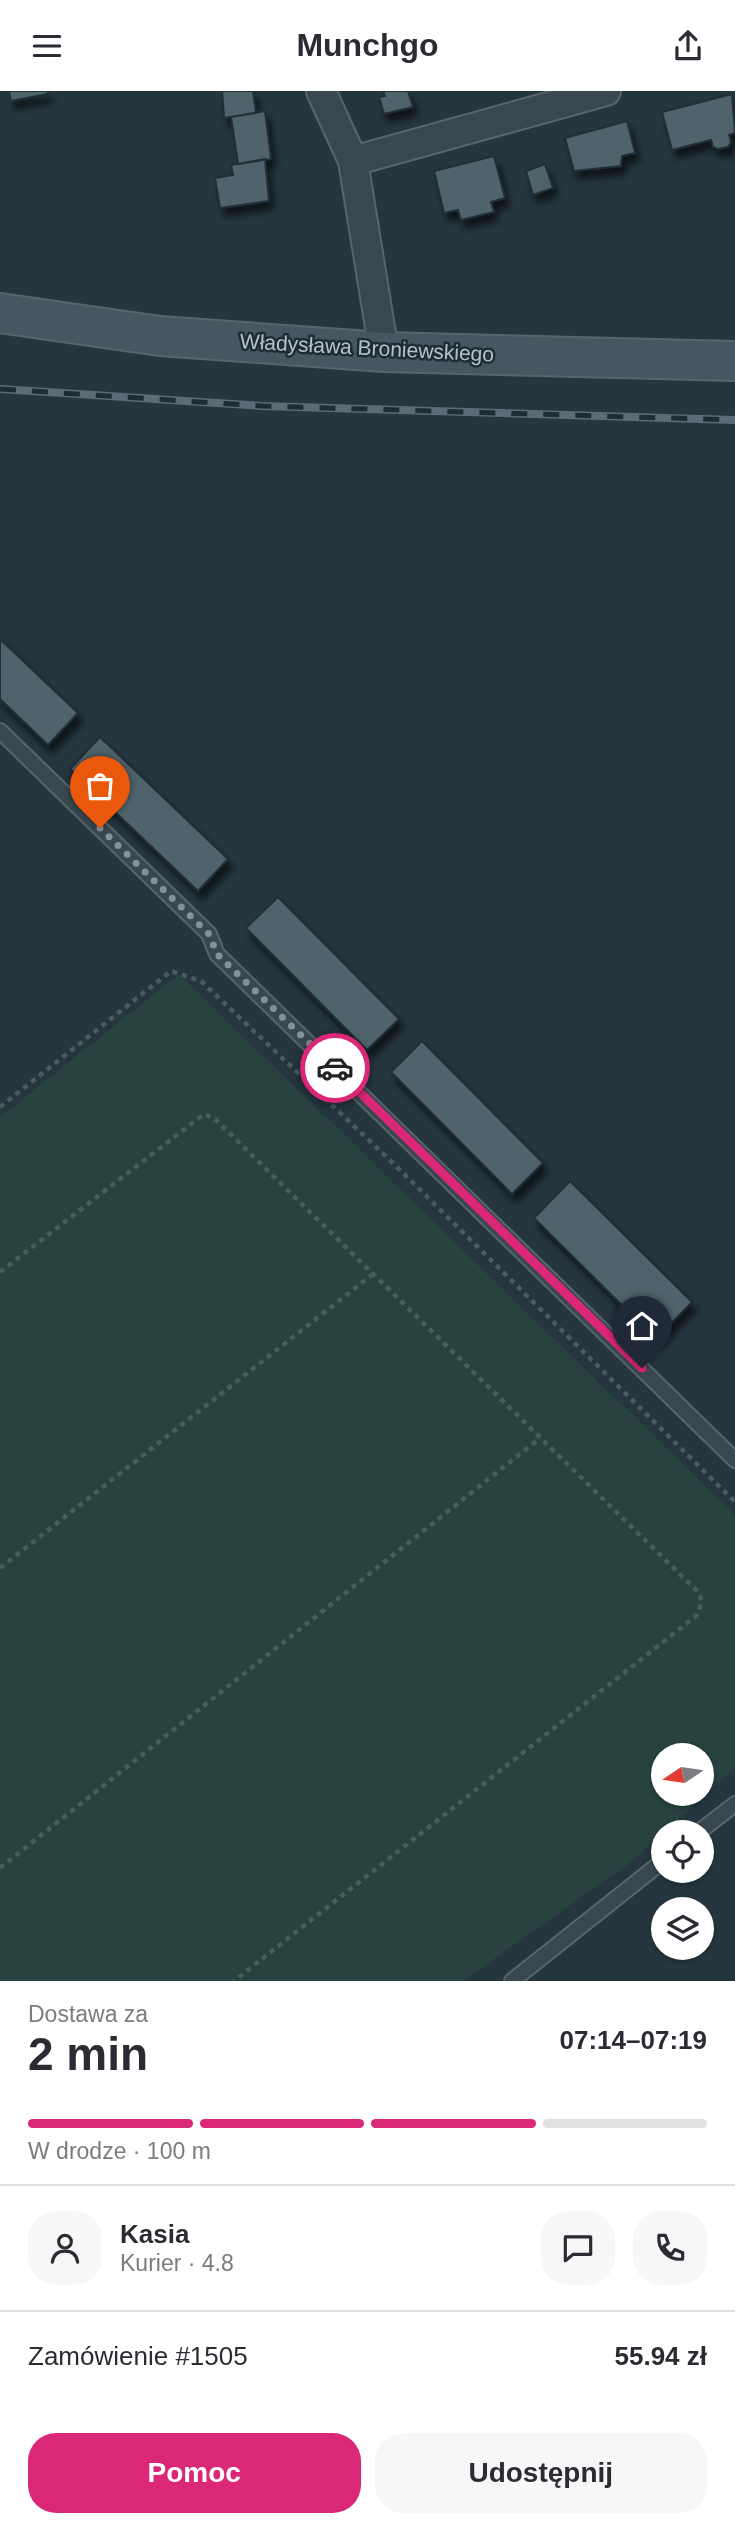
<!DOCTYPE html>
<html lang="pl">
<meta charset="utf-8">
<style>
body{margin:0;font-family:Arial,sans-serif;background:#f7f7f7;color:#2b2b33;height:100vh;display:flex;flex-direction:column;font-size:26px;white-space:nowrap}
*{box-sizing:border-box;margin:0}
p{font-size:23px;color:#7c7c81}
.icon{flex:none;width:38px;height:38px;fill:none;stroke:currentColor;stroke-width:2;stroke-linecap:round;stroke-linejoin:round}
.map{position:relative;height:1890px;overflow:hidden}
.details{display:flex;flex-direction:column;background:#fff;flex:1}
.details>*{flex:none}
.needle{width:46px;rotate:257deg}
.tools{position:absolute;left:651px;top:1652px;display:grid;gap:14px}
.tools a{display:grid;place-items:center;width:63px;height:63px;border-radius:50%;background:#fff;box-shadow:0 2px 5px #0004;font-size:35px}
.pin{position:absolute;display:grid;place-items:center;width:60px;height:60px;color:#fff;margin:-72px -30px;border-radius:50% 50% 50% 0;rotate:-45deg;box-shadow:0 0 7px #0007}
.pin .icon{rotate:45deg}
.courier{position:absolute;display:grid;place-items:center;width:70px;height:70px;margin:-35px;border:5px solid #db2777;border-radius:50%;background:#fff;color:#222;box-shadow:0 2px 9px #0007}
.overview em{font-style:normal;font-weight:700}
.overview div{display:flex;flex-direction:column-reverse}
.overview{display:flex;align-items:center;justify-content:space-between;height:119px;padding:0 28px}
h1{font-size:46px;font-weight:700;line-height:52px}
.bar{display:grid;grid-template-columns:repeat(4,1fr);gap:10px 7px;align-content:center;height:84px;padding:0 28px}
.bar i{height:9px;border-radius:5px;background:#e1e1e2}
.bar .selected{background:#db2777}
.bar p{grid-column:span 4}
.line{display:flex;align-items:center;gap:18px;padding:0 28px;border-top:2px solid #e1e1e2}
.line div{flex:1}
.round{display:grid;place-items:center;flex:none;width:74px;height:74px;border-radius:28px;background:#f7f7f7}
.action{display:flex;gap:14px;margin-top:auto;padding:14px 28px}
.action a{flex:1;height:80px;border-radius:28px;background:#db2777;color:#fff;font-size:28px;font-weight:700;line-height:80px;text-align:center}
.action a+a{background:#f7f7f7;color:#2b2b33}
header{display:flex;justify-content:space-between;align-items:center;height:91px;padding:0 28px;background:#fff;font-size:32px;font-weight:700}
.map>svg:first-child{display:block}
.green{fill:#28423f;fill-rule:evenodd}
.building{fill:#50636c;stroke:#202e37;stroke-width:2;filter:url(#shadow)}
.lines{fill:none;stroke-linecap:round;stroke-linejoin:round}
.lane-casing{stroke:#57656d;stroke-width:18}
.street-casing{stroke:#57656d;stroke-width:32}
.secondary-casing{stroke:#57656d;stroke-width:42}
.path{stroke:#475e5c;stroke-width:4.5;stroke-dasharray:5 5;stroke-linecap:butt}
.lane{stroke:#39474f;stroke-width:14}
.street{stroke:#39474f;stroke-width:28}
.secondary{stroke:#475762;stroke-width:38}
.rail-casing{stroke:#5c6c76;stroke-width:8}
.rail{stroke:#1e2c35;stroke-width:5;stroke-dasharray:16;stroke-linecap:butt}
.done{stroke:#839199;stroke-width:7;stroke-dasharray:0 12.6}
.route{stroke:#db2777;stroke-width:9}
.labels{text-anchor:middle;stroke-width:5;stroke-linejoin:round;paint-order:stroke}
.street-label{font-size:21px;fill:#b6c2ca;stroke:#1e2c35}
</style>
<header><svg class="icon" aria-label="menu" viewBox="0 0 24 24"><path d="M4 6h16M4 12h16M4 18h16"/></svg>Munchgo<svg class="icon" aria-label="share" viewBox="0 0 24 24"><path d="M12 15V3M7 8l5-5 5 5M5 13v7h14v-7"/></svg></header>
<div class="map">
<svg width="735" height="1890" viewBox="0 0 735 1890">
<defs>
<filter id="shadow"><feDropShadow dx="4.5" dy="8" stdDeviation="3.5" flood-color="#0009"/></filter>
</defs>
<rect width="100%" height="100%" fill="#25363f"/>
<path class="green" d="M179,883L735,1424V1677L631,1771L463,1890H0V1026ZM663,1664H702V1703H663Z"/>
<path class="building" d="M9,0H48V3L11,10Z
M222,0H253L256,22L224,27Z
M383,0H408L413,16L384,23L379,6L385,5Z
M732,3L735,42L729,44L731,51L728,56L718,58L713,56L711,49L672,59L662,21Z
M265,20L271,68L238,73L231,26Z
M627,30L635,62L622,65L621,75L574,80L565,47Z
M494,65L505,107L491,111L494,121L461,129L458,119L444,122L434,80Z
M265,68L269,110L220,117L215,87L233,84L231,74Z
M545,73L553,97L533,104L526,80Z
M0,548L78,622L48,654L0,608Z
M100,646L228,768L198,800L70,678Z
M278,806L399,928L367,959L246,837Z
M422,950L543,1072L512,1103L391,981Z
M570,1090L692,1211L656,1248L534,1127Z"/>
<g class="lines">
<g class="lane-casing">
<path id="lane" d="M0,640L209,843L217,863L735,1369
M699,1741L735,1713
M512,1890L663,1770"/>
</g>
<g class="street-casing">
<path id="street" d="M321,0L353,70L384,261
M353,70L606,0"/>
</g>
<g class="secondary-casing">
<path id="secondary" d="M0,222L160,245L384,261L735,270"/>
</g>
<path class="path" d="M0,1016L171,880L201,890L393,1072L735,1411
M0,1181L204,1023L215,1028L699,1502L702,1511L696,1525L234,1890
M0,1477L373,1183
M0,1777L540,1347"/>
<use href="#lane" class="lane"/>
<use href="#street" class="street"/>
<use href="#secondary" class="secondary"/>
<g class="rail-casing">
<path id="rail" d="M0,298L262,315L735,329"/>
</g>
<use href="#rail" class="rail"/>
</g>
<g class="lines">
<path class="done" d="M100,737L209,843L217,863L335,977"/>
<path class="route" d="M335,977L642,1277"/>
</g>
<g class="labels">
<g class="street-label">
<text transform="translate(367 257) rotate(3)" y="7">Władysława Broniewskiego</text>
</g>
</g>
</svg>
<div class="tools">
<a><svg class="needle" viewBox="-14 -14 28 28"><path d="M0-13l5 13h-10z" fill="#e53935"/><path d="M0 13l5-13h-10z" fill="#7c7c81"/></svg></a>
<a><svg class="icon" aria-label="locate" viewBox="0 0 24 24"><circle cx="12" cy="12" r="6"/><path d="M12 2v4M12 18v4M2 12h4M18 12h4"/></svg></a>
<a><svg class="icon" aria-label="layers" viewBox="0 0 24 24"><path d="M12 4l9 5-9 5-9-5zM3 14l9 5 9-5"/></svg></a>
</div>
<div class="pin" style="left:100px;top:737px;background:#ea580c"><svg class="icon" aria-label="bag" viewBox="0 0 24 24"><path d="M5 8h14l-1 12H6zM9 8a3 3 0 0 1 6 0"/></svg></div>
<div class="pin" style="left:642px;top:1277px;background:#1f2937"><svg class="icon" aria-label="home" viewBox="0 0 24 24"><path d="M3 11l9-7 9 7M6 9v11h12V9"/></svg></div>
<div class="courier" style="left:335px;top:977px"><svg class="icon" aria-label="car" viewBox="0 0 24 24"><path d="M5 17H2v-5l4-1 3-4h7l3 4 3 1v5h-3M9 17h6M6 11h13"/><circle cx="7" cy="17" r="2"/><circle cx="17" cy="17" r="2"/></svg></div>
</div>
<section class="details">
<div class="overview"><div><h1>2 min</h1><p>Dostawa za</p></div><em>07:14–07:19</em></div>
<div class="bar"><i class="selected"></i><i class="selected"></i><i class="selected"></i><i></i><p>W drodze · 100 m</p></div>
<div class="line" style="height:126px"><a class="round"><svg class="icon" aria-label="person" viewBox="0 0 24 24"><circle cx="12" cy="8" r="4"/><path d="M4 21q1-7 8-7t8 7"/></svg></a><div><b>Kasia</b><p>Kurier · 4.8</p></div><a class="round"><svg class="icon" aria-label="chat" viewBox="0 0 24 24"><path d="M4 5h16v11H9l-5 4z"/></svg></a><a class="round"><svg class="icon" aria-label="phone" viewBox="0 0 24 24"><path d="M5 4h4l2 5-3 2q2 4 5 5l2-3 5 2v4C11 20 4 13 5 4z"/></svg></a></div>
<div class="line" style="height:91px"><div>Zamówienie #1505</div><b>55.94 zł</b></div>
<div class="action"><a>Pomoc</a><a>Udostępnij</a></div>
</section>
